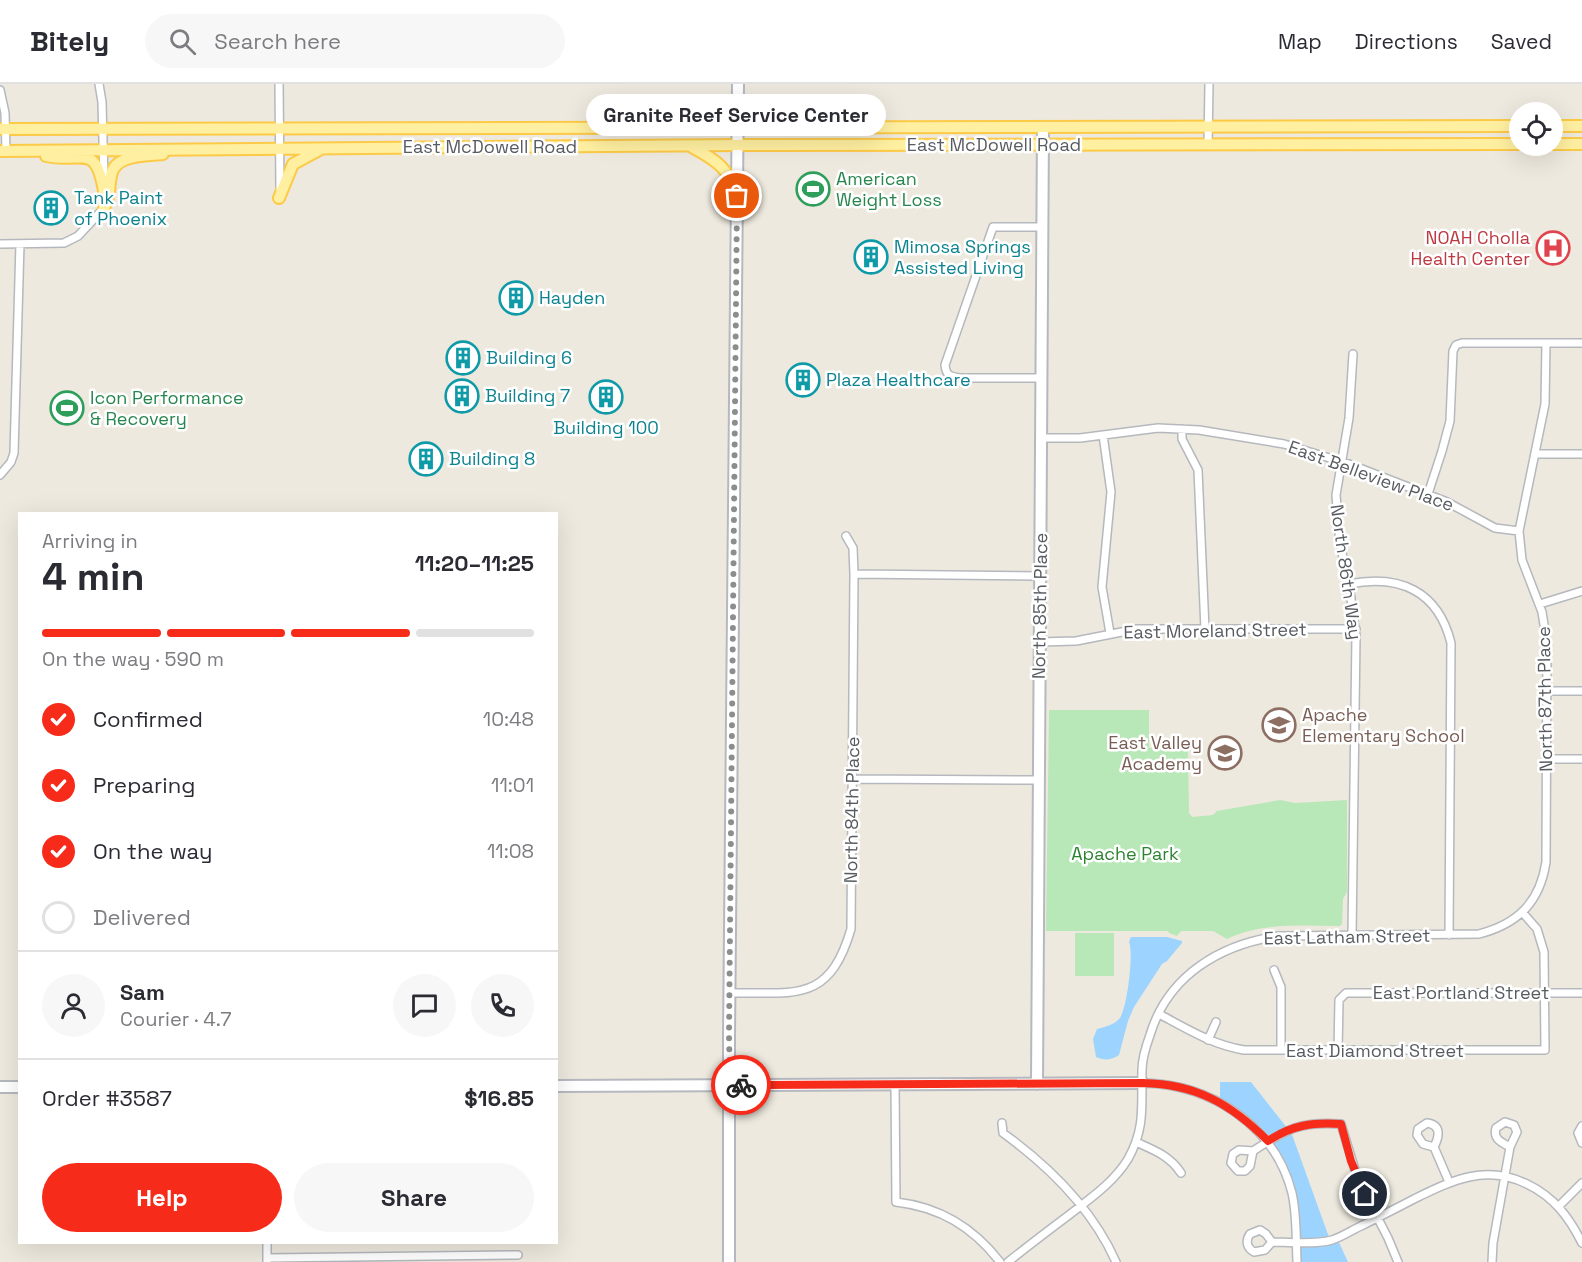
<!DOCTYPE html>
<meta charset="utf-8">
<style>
body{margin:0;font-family:"Space Grotesk",sans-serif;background:#f7f7f7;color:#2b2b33;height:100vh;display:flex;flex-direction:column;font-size:22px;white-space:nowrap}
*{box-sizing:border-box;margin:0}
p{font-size:20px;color:#7c7c81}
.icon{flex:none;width:33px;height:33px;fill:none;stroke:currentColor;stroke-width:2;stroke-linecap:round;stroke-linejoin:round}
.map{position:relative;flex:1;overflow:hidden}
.panel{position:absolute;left:18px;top:428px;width:540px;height:732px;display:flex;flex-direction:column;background:#fff;border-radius:0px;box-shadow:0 6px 24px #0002}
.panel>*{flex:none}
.buttons{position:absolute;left:1509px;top:18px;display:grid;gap:12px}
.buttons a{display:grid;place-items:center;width:54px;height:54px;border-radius:50%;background:#fff;box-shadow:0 6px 24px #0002;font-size:30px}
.pin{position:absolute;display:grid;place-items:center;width:51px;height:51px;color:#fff;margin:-26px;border:3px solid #fff;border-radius:50%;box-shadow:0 2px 6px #0007}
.courier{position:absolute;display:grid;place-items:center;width:60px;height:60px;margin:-30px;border:4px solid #f72b1a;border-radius:50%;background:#fff;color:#222;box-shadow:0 2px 8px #0007}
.bubble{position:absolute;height:42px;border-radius:21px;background:#fff;box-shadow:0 6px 24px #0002;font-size:20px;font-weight:700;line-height:42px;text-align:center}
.headline em{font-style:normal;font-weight:700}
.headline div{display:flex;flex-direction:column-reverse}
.headline{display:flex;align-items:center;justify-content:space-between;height:102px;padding:0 24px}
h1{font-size:39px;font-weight:700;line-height:45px}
.bar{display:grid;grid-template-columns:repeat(4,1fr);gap:9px 6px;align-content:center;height:72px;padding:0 24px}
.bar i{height:8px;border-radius:4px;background:#e1e1e2}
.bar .active{background:#f72b1a}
.bar p{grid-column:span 4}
.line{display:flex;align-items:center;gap:15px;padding:0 24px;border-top:2px solid #e1e1e2}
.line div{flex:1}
.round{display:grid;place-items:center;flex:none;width:63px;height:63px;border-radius:32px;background:#f7f7f7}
ol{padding:0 24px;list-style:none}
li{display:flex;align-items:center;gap:18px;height:66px}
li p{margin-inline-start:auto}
li .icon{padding:6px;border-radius:50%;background:#f72b1a;color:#fff;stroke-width:4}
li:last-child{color:#7c7c81}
li i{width:33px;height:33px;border:3px solid #e1e1e2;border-radius:50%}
.primary-button{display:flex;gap:12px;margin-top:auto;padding:12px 24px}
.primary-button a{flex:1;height:69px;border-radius:36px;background:#f72b1a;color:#fff;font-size:24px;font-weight:700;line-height:69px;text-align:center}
.primary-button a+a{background:#f7f7f7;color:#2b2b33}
header{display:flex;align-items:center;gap:36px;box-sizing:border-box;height:84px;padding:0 30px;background:#fff;border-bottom:2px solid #e1e1e2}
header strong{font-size:28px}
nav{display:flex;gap:33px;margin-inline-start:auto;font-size:21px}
.search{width:420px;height:54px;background:#f7f7f7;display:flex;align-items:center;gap:15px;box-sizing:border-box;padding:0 21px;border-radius:33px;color:#7c7c81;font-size:22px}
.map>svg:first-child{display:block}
.green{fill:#b8e7b8}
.water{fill:#9cd4ff}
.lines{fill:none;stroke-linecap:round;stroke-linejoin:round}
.street-casing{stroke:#b5b8bd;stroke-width:10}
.secondary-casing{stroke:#b5b9bf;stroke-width:14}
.primary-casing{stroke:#fdca47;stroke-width:14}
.street{stroke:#fff;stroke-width:7}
.secondary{stroke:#fff;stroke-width:10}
.primary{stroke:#fff0a1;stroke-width:10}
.done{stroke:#8c8d8d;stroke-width:6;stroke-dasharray:0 10.8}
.route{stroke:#f72b1a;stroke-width:8}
.labels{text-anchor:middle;stroke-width:5;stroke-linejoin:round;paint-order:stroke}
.street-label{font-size:18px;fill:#585c61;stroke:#fff}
.leisure-label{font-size:18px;fill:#27864d;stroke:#fff;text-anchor:start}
.culture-label{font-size:18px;fill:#0d838f;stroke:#fff;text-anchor:start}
.health-label{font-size:18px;fill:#be3a42;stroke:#fff;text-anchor:end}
.education-label{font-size:18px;fill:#785e54;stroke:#fff;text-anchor:start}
.park-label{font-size:18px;fill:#2d8430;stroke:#fff}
</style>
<header>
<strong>Bitely</strong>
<div class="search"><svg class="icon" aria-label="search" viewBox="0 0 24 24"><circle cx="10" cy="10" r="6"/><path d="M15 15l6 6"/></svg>Search here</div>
<nav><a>Map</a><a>Directions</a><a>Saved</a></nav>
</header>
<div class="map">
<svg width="1582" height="1178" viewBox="0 0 1582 1178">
<rect width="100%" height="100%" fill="#ede9de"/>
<path class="green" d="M1049,626H1149V664H1188L1189,729L1192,733L1213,731L1217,727L1280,716L1295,719L1347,716V808L1343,815L1342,840L1340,842C1303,842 1262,838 1227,855L1213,847H1181L1177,852L1169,849L1168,847H1046Z
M1075,849H1114V892H1075Z"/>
<path class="water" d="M1131,853H1167L1182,857V859L1167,877L1162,880L1134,923L1128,937L1119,971C1111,976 1105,977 1096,973L1093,955L1097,945C1104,943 1114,941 1119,935C1127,927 1134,868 1129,858Z
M1220,998H1251L1288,1045H1290L1330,1156L1337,1154L1348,1178H1297L1292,1110L1268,1057L1220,1018Z"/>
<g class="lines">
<g class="street-casing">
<path id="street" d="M99,0L102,18L104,95
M279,0L280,105
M0,6L5,29L6,67
M1208,61L1209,0
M1041,143H993L945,281C946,291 949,292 959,294H1042
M0,160L64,159L78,152L104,124V121
M1182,345V355L1198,386L1205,545
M1103,351L1111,408L1102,503L1110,549
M1041,354H1080L1158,344L1199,346L1284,360L1349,380L1447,418L1495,444L1519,447
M1535,370H1582
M0,391L11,378L14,369L20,160
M1428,410L1442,367L1450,337L1453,267L1456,261L1462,259H1582
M854,490L1040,492
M1349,500C1400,490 1438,507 1451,559L1449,851
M1540,520L1582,507
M1039,558L1076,557L1137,545H1356
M1547,607H1582
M1546,675H1582
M853,695L1038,696
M1352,852L1356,552L1349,500L1340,460L1336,411L1349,334L1353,270
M1274,886L1281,903V966
M729,909C795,908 829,920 851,845L854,490L853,464L846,452
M1159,930C1187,945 1213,961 1244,966H1545L1544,868L1537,845L1523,829
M1208,956L1216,938
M1338,967L1339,916L1346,909H1582
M1143,999C1210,1000 1275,1041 1292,1109C1297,1131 1296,1155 1297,1178
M895,1000L896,1118C940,1123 973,1143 1000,1178
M1505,1038L1514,1041L1517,1048L1510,1063C1501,1058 1493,1055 1496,1044Z
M1002,1039L1003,1049C1050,1083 1092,1124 1116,1178
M1427,1039C1442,1041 1439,1053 1434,1063L1423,1060L1417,1051L1418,1045Z
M1582,1042L1578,1049L1582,1059
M1136,1058C1154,1066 1170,1072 1181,1089
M1434,1063L1449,1098
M1239,1066L1253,1067L1250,1082L1245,1087H1238L1231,1079L1233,1070Z
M1253,1067C1287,1045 1300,1037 1341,1040L1358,1096L1388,1154L1398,1178
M1559,1122L1582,1099
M1260,1146L1266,1150L1272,1158L1265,1166L1254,1168C1247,1164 1245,1157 1250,1150Z
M267,1158V1178
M1272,1158C1292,1158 1313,1161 1332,1156C1342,1153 1352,1146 1361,1142C1379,1133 1397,1124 1414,1115C1453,1096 1485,1080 1527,1100C1554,1113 1569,1133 1582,1159
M267,1174L518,1171
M1008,1178C1028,1162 1049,1146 1069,1131C1091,1114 1114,1098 1128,1075C1146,1043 1141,1020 1142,986C1142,974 1146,962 1150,951C1168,891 1221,860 1279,852L1479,850C1518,840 1540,818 1546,778L1547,560L1542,528L1522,476L1519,447L1545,320L1546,259
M1492,1178L1493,1159L1510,1063"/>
</g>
<g class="secondary-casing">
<path id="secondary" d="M1037,1000L1043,44
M556,1002L1143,999
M0,1003H20
M729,1178V952L738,0"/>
</g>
<g class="primary-casing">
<path id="primary" d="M1552,42H1582
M0,45L1520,42
M1552,60H1582
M692,63C716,76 730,85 737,112
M0,67L738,61L1520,60
M46,72C82,80 95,57 104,107
M279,114L293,80L321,65
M104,124C111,111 108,106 111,92C114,70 146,72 163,70"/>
</g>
<use href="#street" class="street"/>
<use href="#secondary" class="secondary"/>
<use href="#primary" class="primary"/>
</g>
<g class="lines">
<path class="done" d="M737,112L729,952L730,1001H741"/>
<path class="route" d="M741,1001L1143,999C1196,1000 1231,1020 1268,1057C1292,1041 1313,1038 1341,1040L1351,1077L1365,1110"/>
</g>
<defs>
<g id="stadium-ring" transform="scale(1.725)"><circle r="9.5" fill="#fff" stroke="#2e9e5b" stroke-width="1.5"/><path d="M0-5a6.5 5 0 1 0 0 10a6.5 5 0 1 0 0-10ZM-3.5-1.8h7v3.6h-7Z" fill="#2e9e5b"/></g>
<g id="building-ring" transform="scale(1.725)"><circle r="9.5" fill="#fff" stroke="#0f9aa8" stroke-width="1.5"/><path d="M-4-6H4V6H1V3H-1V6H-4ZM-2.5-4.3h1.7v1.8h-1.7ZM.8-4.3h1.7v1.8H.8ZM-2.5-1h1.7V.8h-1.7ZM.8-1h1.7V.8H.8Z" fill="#0f9aa8"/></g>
<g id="hospital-ring" transform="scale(1.725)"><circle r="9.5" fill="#fff" stroke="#e0444e" stroke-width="1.5"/><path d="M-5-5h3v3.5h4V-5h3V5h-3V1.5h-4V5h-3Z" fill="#e0444e"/></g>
<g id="school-ring" transform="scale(1.725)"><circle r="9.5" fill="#fff" stroke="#8d6e63" stroke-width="1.5"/><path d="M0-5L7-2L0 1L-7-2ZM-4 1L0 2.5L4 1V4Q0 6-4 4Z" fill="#8d6e63"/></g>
</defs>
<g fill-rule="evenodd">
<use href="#stadium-ring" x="813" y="105"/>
<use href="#building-ring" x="51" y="124"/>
<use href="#hospital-ring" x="1553" y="164"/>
<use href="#building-ring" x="871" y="173"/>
<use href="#building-ring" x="516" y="214"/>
<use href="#building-ring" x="463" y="274"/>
<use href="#building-ring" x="803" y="296"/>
<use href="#building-ring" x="462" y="312"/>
<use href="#building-ring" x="606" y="313"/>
<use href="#stadium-ring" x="67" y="324"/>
<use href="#building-ring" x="426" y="375"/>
<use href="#school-ring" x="1279" y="641"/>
<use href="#school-ring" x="1225" y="669"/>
</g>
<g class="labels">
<g class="street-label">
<text x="994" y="67">East McDowell Road</text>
<text x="490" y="69">East McDowell Road</text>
<text transform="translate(1371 392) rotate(20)" y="6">East Belleview Place</text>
<text transform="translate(1346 488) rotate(82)" y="6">North 86th Way</text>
<text transform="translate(1040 522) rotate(-89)" y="6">North 85th Place</text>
<text transform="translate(1215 547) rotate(-1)" y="6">East Moreland Street</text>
<text transform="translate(1545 615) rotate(-91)" y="6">North 87th Place</text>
<text transform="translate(852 726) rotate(-89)" y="6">North 84th Place</text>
<text transform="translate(1347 853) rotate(-1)" y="6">East Latham Street</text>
<text x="1461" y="915">East Portland Street</text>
<text x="1375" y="973">East Diamond Street</text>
</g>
<g class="leisure-label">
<text x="836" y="101">American<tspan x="836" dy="21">Weight Loss</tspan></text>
<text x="90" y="320">Icon Performance<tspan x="90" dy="21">&amp; Recovery</tspan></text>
</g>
<g class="culture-label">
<text x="74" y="120">Tank Paint<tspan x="74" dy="21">of Phoenix</tspan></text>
<text x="894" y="169">Mimosa Springs<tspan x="894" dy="21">Assisted Living</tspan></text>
<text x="539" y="220">Hayden</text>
<text x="486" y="280">Building 6</text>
<text x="826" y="302">Plaza Healthcare</text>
<text x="485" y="318">Building 7</text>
<text x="606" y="350" text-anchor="middle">Building 100</text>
<text x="449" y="381">Building 8</text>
</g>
<g class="health-label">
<text x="1530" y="160">NOAH Cholla<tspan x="1530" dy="21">Health Center</tspan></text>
</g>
<g class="education-label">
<text x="1302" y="637">Apache<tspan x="1302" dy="21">Elementary School</tspan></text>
<text x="1202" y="665" text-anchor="end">East Valley<tspan x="1202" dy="21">Academy</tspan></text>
</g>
<g class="park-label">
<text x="1125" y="776">Apache Park</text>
</g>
</g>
</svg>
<div class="buttons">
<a><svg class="icon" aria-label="locate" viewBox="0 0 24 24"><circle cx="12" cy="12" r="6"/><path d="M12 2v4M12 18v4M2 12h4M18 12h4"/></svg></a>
</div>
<div class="pin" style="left:737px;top:112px;background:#ea580c"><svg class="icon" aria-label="bag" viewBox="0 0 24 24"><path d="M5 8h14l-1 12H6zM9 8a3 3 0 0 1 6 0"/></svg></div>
<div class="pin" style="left:1365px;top:1110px;background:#1f2937"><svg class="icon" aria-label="home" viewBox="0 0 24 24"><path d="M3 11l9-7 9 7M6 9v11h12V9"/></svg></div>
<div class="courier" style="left:741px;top:1001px"><svg class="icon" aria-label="bike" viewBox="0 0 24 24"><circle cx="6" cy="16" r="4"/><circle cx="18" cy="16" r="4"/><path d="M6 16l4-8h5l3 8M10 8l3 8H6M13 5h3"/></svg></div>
<div class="bubble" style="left:586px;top:10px;width:300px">Granite Reef Service Center</div>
<section class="panel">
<div class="headline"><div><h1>4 min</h1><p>Arriving in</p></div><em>11:20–11:25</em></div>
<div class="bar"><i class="active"></i><i class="active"></i><i class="active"></i><i></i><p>On the way · 590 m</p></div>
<ol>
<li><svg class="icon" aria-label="check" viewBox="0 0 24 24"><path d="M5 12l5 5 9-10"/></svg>Confirmed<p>10:48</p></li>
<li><svg class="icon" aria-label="check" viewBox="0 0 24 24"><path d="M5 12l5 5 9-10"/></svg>Preparing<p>11:01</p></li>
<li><svg class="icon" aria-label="check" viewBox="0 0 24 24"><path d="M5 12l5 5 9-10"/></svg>On the way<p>11:08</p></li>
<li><i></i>Delivered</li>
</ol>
<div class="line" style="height:108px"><a class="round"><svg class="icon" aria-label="person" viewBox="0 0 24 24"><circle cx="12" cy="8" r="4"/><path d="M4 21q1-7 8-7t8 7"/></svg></a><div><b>Sam</b><p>Courier · 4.7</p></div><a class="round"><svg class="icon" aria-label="chat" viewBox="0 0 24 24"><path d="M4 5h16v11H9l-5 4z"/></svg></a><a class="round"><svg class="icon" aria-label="phone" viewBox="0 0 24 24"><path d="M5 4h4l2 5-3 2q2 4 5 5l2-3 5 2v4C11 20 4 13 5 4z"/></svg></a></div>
<div class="line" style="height:78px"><div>Order #3587</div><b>$16.85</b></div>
<div class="primary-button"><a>Help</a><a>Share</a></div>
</section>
</div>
